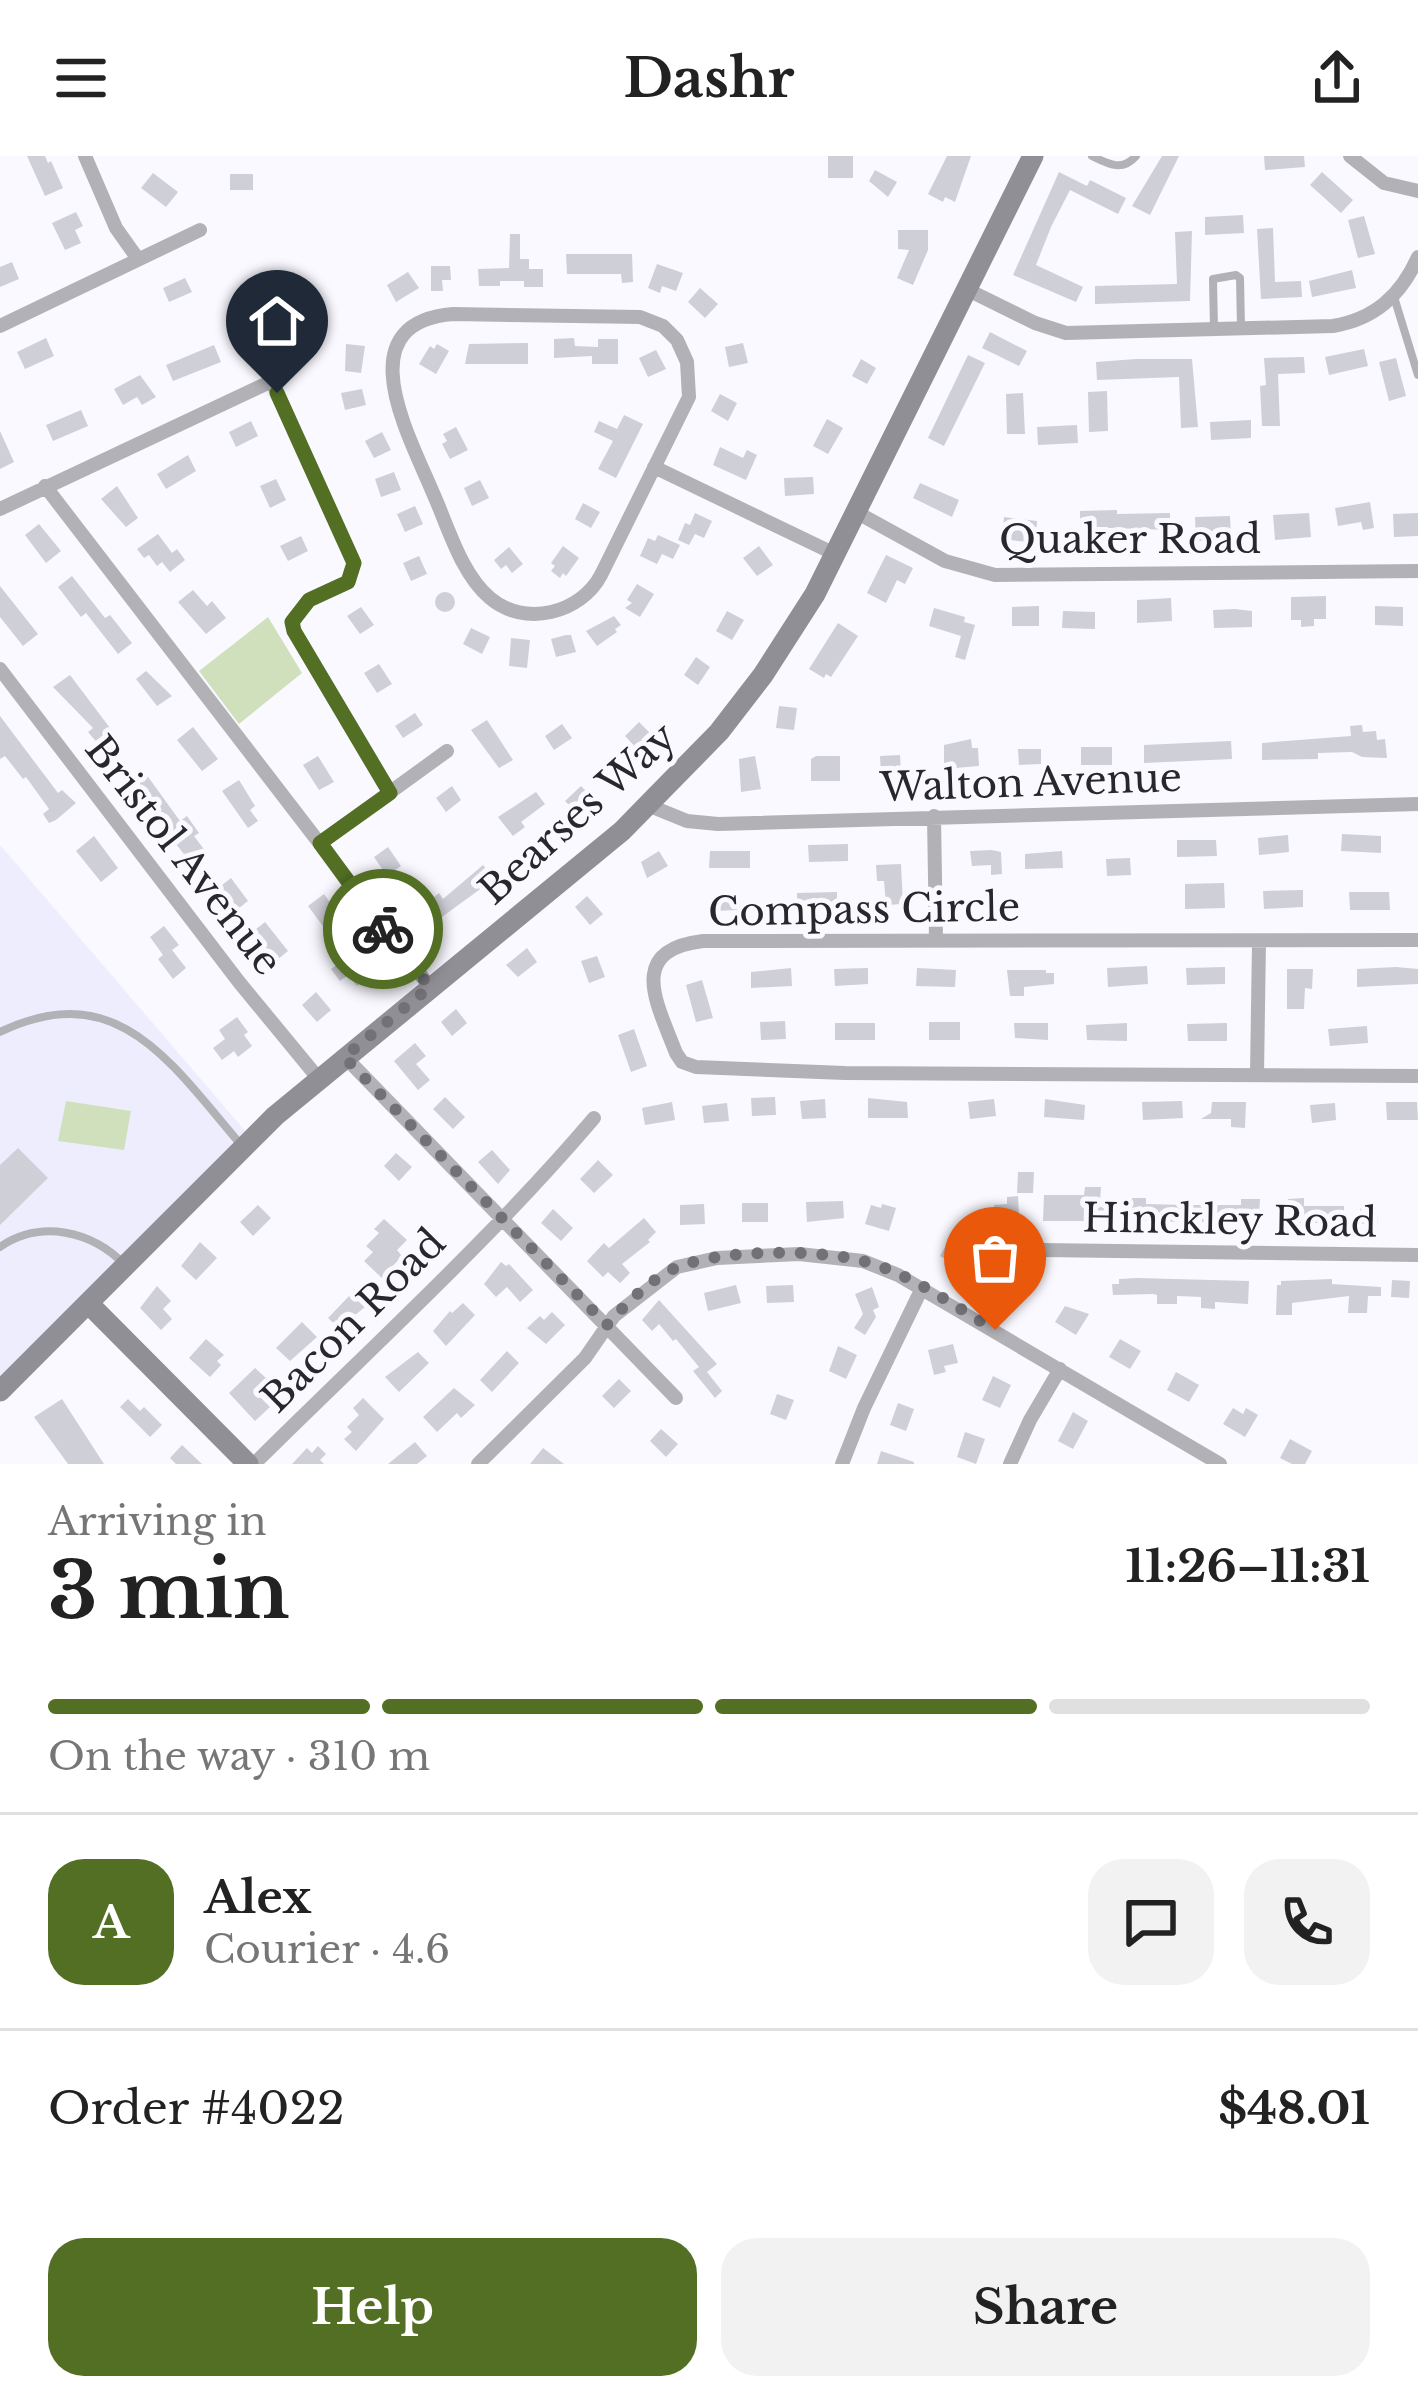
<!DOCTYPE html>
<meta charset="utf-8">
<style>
body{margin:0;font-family:"Libre Baskerville",serif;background:#f2f2f2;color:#222;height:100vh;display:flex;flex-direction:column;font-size:45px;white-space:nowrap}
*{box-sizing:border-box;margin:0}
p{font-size:39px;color:#767676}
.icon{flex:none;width:66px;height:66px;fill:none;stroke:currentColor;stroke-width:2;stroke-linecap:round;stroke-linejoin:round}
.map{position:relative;height:1308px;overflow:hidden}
.side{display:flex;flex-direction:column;background:#fff;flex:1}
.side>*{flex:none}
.pin{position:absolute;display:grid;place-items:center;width:102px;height:102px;color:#fff;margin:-123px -51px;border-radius:50% 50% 50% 0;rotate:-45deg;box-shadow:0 0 12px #0007}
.pin .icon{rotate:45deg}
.courier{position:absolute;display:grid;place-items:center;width:120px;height:120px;margin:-60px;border:9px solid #536f24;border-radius:50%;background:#fff;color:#222;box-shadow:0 3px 15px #0007}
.summary em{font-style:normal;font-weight:700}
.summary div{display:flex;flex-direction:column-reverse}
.summary{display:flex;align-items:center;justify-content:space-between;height:204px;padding:0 48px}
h1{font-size:78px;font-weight:700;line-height:90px}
.bar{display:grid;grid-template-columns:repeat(4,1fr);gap:18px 12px;align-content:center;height:144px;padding:0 48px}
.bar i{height:15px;border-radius:9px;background:#e0e0e0}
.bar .selected{background:#536f24}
.bar p{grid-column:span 4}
.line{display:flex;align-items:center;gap:30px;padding:0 48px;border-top:3px solid #e0e0e0}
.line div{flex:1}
.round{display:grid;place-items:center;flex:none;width:126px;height:126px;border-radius:36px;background:#f2f2f2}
.action{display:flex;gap:24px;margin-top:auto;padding:24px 48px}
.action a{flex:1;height:138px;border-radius:36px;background:#536f24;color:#fff;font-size:48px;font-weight:700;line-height:138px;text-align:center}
.action a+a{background:#f2f2f2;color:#222}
header{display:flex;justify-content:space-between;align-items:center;height:156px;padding:0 48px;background:#fff;font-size:54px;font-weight:700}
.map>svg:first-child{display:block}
.built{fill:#ededfe}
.green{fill:#d0e0bd}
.building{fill:#cfcfd8}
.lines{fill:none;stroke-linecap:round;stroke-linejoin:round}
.lane{stroke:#b2b2b6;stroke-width:8}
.street{stroke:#b2b2b6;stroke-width:14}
.secondary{stroke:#8f8f95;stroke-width:21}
.done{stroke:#717176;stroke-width:12;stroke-dasharray:0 21.6}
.route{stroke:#536f24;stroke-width:15}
.labels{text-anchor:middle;stroke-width:10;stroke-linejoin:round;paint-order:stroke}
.street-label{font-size:39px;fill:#28282c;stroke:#f9f9ff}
</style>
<header><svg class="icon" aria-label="menu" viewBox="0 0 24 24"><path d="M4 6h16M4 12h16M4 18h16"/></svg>Dashr<svg class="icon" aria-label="share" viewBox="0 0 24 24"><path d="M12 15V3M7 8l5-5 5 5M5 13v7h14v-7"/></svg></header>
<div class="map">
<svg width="1418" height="1308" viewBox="0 0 1418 1308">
<rect width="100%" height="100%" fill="#f9f9ff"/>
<path class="built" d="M0,689L246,976L0,1222Z"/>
<path class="green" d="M268,461L302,517L239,568L199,515Z
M66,945L131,955L124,994L58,985Z"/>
<path class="building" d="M27,0H45L48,7L51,5L63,32L45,40Z
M828,0H853V22H828Z
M947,0H971L955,46L945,41L943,46L928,38Z
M1162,0H1179L1150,59L1132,50Z
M1264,0H1304L1305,11L1265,14Z
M875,14L897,26L888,41L869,25Z
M1059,16L1087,30L1090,24L1126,42L1118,58L1070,34L1051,71L1036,109L1083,131L1076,146L1013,119Z
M1322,16L1353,44L1341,57L1310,29Z
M153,17L178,36L166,51L141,32Z
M230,18H253V34H230Z
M76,56L83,70L75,74L81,87L65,94L52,67Z
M1243,59L1244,77L1205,79V61Z
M1364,60L1375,98L1358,102L1348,64Z
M1273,72L1275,126L1301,125L1302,141L1261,143L1257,73Z
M898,74H928V94L913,129L897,122L909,94L898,93Z
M1192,75L1190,145L1095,148V130L1177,128L1175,76Z
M510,78H520V103H529V113H543V131H524V125H500V130H479L478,113L509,112Z
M566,98H632L633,126L622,127L621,118H567Z
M12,106L19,123L0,131V111Z
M657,108L683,117L676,135L662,130L660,137L648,132Z
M431,110H450L451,124H442L443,135H431Z
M1352,114L1356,132L1312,141L1309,125Z
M408,116L419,132L396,146L387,129Z
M185,122L192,136L169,146L163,132Z
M700,132L718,148L705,162L688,146Z
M990,176L1027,195L1019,210L982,192Z
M46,182L54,200L25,213L17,196Z
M574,182L575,190L598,191V183H618V208H592V200L554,202V183Z
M528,187V208H465L469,188Z
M743,187L748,207L729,211L725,191Z
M346,188L365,190L361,217L345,215Z
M437,188L449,195L436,218L419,208L430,190L434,193Z
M214,189L221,206L173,225L166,209Z
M1364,193L1368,210L1329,219L1325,201Z
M656,194L666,213L648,221L639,202Z
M968,199L985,207L944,290L928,282Z
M1304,201L1305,217L1278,218L1280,270H1262L1260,230L1266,229L1264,202Z
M1396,202L1406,240L1389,245L1379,206Z
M861,203L876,212L867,228L852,220Z
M1136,203H1192L1198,271L1181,272L1179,221L1097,224L1096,206Z
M140,219L156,241L142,249L137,241L123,249L114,233Z
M362,233L366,249L345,254L341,237Z
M1107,235L1108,275L1089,276L1088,236Z
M1023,237L1025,278H1007L1006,238Z
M720,238L737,247L728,265L711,255Z
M81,254L88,270L53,285L46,269Z
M624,259L643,268L616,322L598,313L613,285L594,276L599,265L617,273Z
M827,263L843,272L828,298L813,290Z
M1251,264V282L1211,284L1210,266Z
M251,265L258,280L236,291L229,276Z
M1077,269L1078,287L1038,289L1037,271Z
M456,271L468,294L450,303L442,288L447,285L443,278Z
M0,275L14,306L0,313Z
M382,276L391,294L374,302L365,285Z
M720,291L743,302L747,294L757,299L746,324L713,309Z
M188,299L196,315L166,333L157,318Z
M394,316L401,334L381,341L375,323Z
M813,321L814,338L785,340L784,322Z
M276,323L286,344L270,352L260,330Z
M480,324L489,342L472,350L464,332Z
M920,327L959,344L952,361L913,342Z
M117,330L138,362L126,371L101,343Z
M1370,346L1374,372L1363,374L1361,366L1338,370L1335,352Z
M583,347L600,356L591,372L575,363Z
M415,350L423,368L405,376L397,358Z
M1117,354V358L1170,357V374L1080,371V355Z
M695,357L712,365L704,382L695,378L689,389L678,384L685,367L690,369Z
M1309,357L1311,381L1275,384L1273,359Z
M1418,357V380L1394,381L1393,358Z
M1230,360L1231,383L1196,385L1195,361Z
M1004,361L1037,365L1036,387L1002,383Z
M39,368L61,395L46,407L25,379Z
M158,378L172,397L177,393L185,404L170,416L162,406L157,410L149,399L144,402L137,393Z
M658,379L680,389L673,403L662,398L657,408L640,400L648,382L655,385Z
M301,380L308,395L288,405L280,390Z
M563,390L579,402L566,420L563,417L560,422L551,415L555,410L551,407Z
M759,390L773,409L757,420L743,402Z
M509,391L523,408L512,417L506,409L501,413L494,404Z
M886,399L913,412L905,428L897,424L886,447L867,437Z
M419,400L427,418L411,425L403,407Z
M72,420L105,462L110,459L132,487L118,498L86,457L81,461L58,431Z
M637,428L654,438L640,461L625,452L632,447L627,444Z
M0,430L38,478L23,490L0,461Z
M193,434L207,450L212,445L226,462L206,478L178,446Z
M435 446a10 10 0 1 1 20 0a10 10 0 1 1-20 0Z
M1326,440V463H1314V470L1301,471V464H1291V441Z
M1171,442L1172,465L1137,467V444Z
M1039,450V470H1012V451Z
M1375,450L1403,451V470L1375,469Z
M361,451L374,469L360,478L347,460Z
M934,452L965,461L964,466L975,469L965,504L955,501L961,480L929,470Z
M1235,453L1252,455V471L1214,472L1213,454Z
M727,455L744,464L732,484L716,475Z
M1063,455L1095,456V473L1062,472Z
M614,460L621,469L615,473L617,476L597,490L586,475Z
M838,467L858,480L831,521L826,518L824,522L809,513Z
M471,472L490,481L482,498L463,488Z
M566,479H571L576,496L556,501L551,483Z
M511,482L530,484L527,512L509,510Z
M696,501L710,511L698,529L684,519Z
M379,508L392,528L377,537L364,517Z
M146,515L172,540L157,550L136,523Z
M70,519L119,584L105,596L88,576L93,572L53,531Z
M779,550L797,552L794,574L776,572Z
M415,557L423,569L403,582L395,570Z
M0,560L58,637L62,634L76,647L56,664L49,667L43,658L49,653L26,621L23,623L5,600L0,603Z
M487,564L513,604L499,612L471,574Z
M639,566L652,579L637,593L625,580Z
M562,568L572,582L554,594L545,580Z
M1362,569L1363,576L1376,575L1377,584L1385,583L1387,602L1362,601L1352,596L1318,597V603L1262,604V587L1351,580L1350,570Z
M193,571L218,603L202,615L177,584Z
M971,583L972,592H978L979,610L944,613V589Z
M1231,585L1232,603L1144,607V589Z
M1081,591H1112V609H1081Z
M1018,593H1041V608L1019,609Z
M900,599L901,617L881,618L880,600Z
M318,600L334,626L319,634L303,609Z
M755,600L761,633L741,636L739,603Z
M816,600H840V625H811V603Z
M146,618L180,665L187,660L199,677L194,680L206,696L191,707L130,630Z
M239,624L255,650L250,654L258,665L248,672L222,635Z
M452,630L461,644L446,656L436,642Z
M581,630L593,642L577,657L565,645Z
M536,636L545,648L521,666L525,671L513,680L498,661Z
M1342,678L1381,680V697L1341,695Z
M1288,679L1289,696L1259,699L1258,682Z
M94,680L118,712L101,726L76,695Z
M1177,684H1216L1217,700L1177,701Z
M848,688V705L809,706L808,689Z
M388,691L401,710L387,720L374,701Z
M992,694L1001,696L1002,718L991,719V709L972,710L970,695Z
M659,695L668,710L647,722L641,706Z
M710,695H750V712H709Z
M1062,695L1063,712L1025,713V698Z
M1130,702L1131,719L1107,720L1106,703Z
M901,708L903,748L886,749L884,725H877L876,709Z
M483,709L494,723L431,769L418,754L439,737L443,743Z
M231,722L248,745L234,756L217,733Z
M1224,727L1225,752L1185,753V728Z
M1303,734V751L1264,753L1263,735Z
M837,736V753L797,752V737Z
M1349,736H1389L1390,754H1350Z
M739,737L740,754L714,755L713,738Z
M324,738L344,766L328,777L308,750Z
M587,740L603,758L590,769L575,751Z
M265,766L288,795L272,808L251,777Z
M164,770L179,789L172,794L186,812L173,823L158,803L163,799L150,781Z
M527,792L537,806L518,821L506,809Z
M373,798L382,810L357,830L348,819L340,825L331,813L346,802L354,813Z
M597,800L605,821L589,827L581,805Z
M1147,810L1148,828L1108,831L1107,812Z
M1225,811V828L1187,829L1186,812Z
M1396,811L1418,813V828L1357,831V813Z
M791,812L792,830L751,832V816Z
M868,812V828L835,830L834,813Z
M917,812L956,814L955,831L916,830Z
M1287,813H1313L1312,833L1305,832L1304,853H1287Z
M1007,814H1046V817H1054V828L1024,831V840H1010Z
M702,824L713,862L696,866L686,829Z
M316,836L331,854L317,866L302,849Z
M456,853L467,867L452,880L441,866Z
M237,861L248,876L244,879L252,890L238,901L234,895L222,904L213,892L225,883L219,874Z
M785,865L786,883L761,884L760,866Z
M929,866H960V884H929Z
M835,867H875V884H835Z
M1014,867H1048V884L1015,882Z
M1127,867V885L1087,884L1086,869Z
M1227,867V885H1188L1187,868Z
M1367,870L1368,887L1330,890L1328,873Z
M634,873L647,910L631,916L618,879Z
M415,887L426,900L416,908L430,924L418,934L394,905Z
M445,941L465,961L453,973L433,953Z
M775,941L776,959L752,960L751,942Z
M868,942L907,946L908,962H868Z
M825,943L826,962L802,963L800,945Z
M994,943L996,960L970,963L968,946Z
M1045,943L1085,949L1084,964L1044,961Z
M1182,945L1183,962L1143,964L1142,946Z
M672,946L675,964L645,969L642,952Z
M1212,946H1246L1245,972L1231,971V963H1201L1211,957Z
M1386,946H1417L1418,964H1387Z
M727,947L729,965L704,967L702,950Z
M1335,947L1336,964L1312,967L1310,949Z
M18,992L48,1022L0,1069V1009Z
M492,994L510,1014L498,1028L478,1006Z
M396,997L412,1011L399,1025L384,1010Z
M598,1004L613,1019L594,1037L580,1023Z
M1018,1016H1034L1033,1037H1017Z
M1085,1031H1101L1100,1046L1107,1047V1060H1101L1100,1065H1043L1044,1039H1084Z
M1018,1040L1019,1060L995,1065L994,1049L1007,1048V1041Z
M1129,1042H1146V1048L1185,1049H1241V1043H1260L1259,1060H1254V1067L1202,1066V1061H1180V1066L1135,1065V1059H1129Z
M1304,1042V1050H1344V1062H1338V1067H1293V1061H1288V1043Z
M843,1045L844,1062L807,1066L806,1046Z
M742,1047H768V1066H742Z
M704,1048L705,1068L680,1069V1049Z
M882,1048L896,1052L889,1075L865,1068L871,1049L881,1052Z
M258,1049L271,1062L253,1080L240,1066Z
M1377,1051L1378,1067L1360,1068V1052Z
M553,1053L573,1072L561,1085L541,1067Z
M644,1062L656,1076L648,1084L650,1086L622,1108L630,1117L620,1127L608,1116L603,1121L587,1105L604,1087L609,1092Z
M384,1063L407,1084L397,1094L402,1100L392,1111L396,1116L386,1126L364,1105L373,1096L366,1090L379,1077L374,1073Z
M950,1082L972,1095L962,1112L940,1100Z
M200,1086L217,1102L196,1124L181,1110Z
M501,1106L506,1110L509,1108L533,1134L520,1146L507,1131L496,1141L484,1128Z
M1005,1112L1029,1126L1018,1145L994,1131Z
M1137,1122L1249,1125L1248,1148L1215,1146V1153L1201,1152V1141L1177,1140V1148H1157V1139L1153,1138L1113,1139L1112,1128H1119V1123Z
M1332,1123V1128L1381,1131V1140H1368L1367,1157H1348L1349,1140L1292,1147V1159H1276L1277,1129H1281V1125Z
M1392,1124L1410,1125L1409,1142L1391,1141Z
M736,1129L741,1147L708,1155L704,1137Z
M793,1129L794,1146L767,1147L766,1130Z
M157,1130L171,1145L163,1153L172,1163L161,1174L140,1152Z
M872,1131L879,1151L873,1154L876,1161L865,1179L854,1172L863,1158L855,1138Z
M352,1137L365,1151L339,1172L328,1162Z
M659,1144L717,1208L707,1216L722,1235L715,1242L693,1215L699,1211L676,1183L673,1185L659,1168L652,1175L642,1164Z
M463,1147L475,1159L446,1190L433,1175L450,1155L452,1157Z
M1065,1150L1089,1158L1076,1179L1055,1166Z
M552,1156L565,1169L546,1188L527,1172L540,1160L544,1164Z
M302,1166L317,1181L290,1205L276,1192Z
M206,1183L224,1199L217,1205L221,1209L210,1221L189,1202Z
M1120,1183L1141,1195L1130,1213L1109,1201Z
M953,1188L958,1207L944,1210L946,1216L934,1219L928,1194Z
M838,1190L857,1199L846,1223L829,1215Z
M507,1195L519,1207L492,1236L480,1224Z
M418,1196L429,1207L399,1236L385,1221Z
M255,1212L266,1222L253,1234L270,1251L255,1265L229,1237Z
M1176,1216L1199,1229L1189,1246L1167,1234Z
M993,1220L1011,1229L1000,1252L982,1244Z
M619,1223L631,1235L614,1252L602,1240Z
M454,1232L475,1249L461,1262L457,1257L437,1276L423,1261Z
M777,1238L794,1244L786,1264L770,1258Z
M363,1242L384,1263L356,1295L344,1283L352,1276L347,1271L359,1259L353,1252Z
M62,1243L104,1308H68L34,1261Z
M128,1243L140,1255L144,1251L162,1269L150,1281L120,1251Z
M898,1247L914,1253L906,1275L890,1269Z
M1233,1252L1243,1258L1246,1252L1258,1259L1245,1281L1223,1268Z
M1073,1256L1088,1265L1073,1293L1058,1285Z
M661,1273L678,1288L666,1301L650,1285Z
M965,1276L985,1283L976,1308L957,1301Z
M1290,1283L1312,1295L1305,1308H1292L1280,1302Z
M415,1286L427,1300L417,1308H388Z
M182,1289L202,1308H176L170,1302Z
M318,1290L326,1298L320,1304L324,1308H292L307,1292L312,1297Z
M543,1292L564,1308H530Z
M881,1295L914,1306V1308H877Z"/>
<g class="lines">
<path class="lane" d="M1092,0C1108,8 1122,16 1136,0
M1394,141L1418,219
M1214,172L1213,123L1236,119L1240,122L1241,172
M0,876C119,819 172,909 242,990
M0,1091C41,1063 92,1075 125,1109"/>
<path class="street" d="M85,0L116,72L138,103
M1350,0L1384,27L1418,35
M966,133L1035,167L1066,177L1333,170C1375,163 1401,139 1418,101
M453,158L640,161L663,170L677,184L687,206L689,241L601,419C581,457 525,472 490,442C461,418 448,370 433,337C410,281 345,167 453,158Z
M0,170L200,74
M654,311L835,398
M45,330L430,831
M0,353L272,225L354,407L348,426L309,444L292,466L294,475L390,637
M856,356L945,405L995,419L1418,415
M0,513L239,826L318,922
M650,650L687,665L718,668L1418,648
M934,660L936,784
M320,687L447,595
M1418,784L703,785C625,794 658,849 676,897L682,906L696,911L845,917L1418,920
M344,900L676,1242
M1257,919L1259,785
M1040,1094L1418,1099
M254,1308C369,1194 490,1084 594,962
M478,1308L585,1202L614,1160L677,1111L717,1102L799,1098L863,1105L898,1119L1220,1308
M842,1308L864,1252L922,1132
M1010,1308L1030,1264L1060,1213"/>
<path class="secondary" d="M89,1148L248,1308
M0,1235L275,960L622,675L719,576L763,519L815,438L1033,0"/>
</g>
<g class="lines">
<path class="done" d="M383,773L430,831L344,901L607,1169C625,1149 652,1121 678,1111C723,1093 817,1093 863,1105C910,1117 954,1150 995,1174"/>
<path class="route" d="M277,237L354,407L348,426L309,444L292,466L294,475L390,637L320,687L383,773"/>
</g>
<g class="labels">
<g class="street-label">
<text x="1130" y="397">Quaker Road</text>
<text transform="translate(1031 626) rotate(-2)" y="14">Walton Avenue</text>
<text transform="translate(577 657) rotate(-42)" y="14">Bearses Way</text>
<text transform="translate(184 699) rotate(52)" y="14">Bristol Avenue</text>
<text transform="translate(864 753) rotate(-1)" y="14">Compass Circle</text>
<text transform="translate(1230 1064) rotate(1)" y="14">Hinckley Road</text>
<text transform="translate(353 1164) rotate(-45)" y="14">Bacon Road</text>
</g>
</g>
</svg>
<div class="pin" style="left:995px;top:1174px;background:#ea580c"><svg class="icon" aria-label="bag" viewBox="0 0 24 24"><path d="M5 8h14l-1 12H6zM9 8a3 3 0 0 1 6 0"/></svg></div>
<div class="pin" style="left:277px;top:237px;background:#1f2937"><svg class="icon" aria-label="home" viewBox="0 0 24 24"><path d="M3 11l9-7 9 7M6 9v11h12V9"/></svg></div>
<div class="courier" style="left:383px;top:773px"><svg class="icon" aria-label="bike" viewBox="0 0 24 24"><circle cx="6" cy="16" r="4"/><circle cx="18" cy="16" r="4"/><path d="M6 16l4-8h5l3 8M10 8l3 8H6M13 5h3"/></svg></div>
</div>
<section class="side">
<div class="summary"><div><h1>3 min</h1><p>Arriving in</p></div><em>11:26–11:31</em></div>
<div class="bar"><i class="selected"></i><i class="selected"></i><i class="selected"></i><i></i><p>On the way · 310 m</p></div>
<div class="line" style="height:216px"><b class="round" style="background:#536f24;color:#fff">A</b><div><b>Alex</b><p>Courier · 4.6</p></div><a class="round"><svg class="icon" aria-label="chat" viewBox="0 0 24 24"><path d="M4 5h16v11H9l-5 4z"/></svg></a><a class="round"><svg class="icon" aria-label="phone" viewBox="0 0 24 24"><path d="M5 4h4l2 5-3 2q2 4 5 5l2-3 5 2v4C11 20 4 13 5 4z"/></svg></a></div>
<div class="line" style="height:156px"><div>Order #4022</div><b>$48.01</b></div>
<div class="action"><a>Help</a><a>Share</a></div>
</section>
